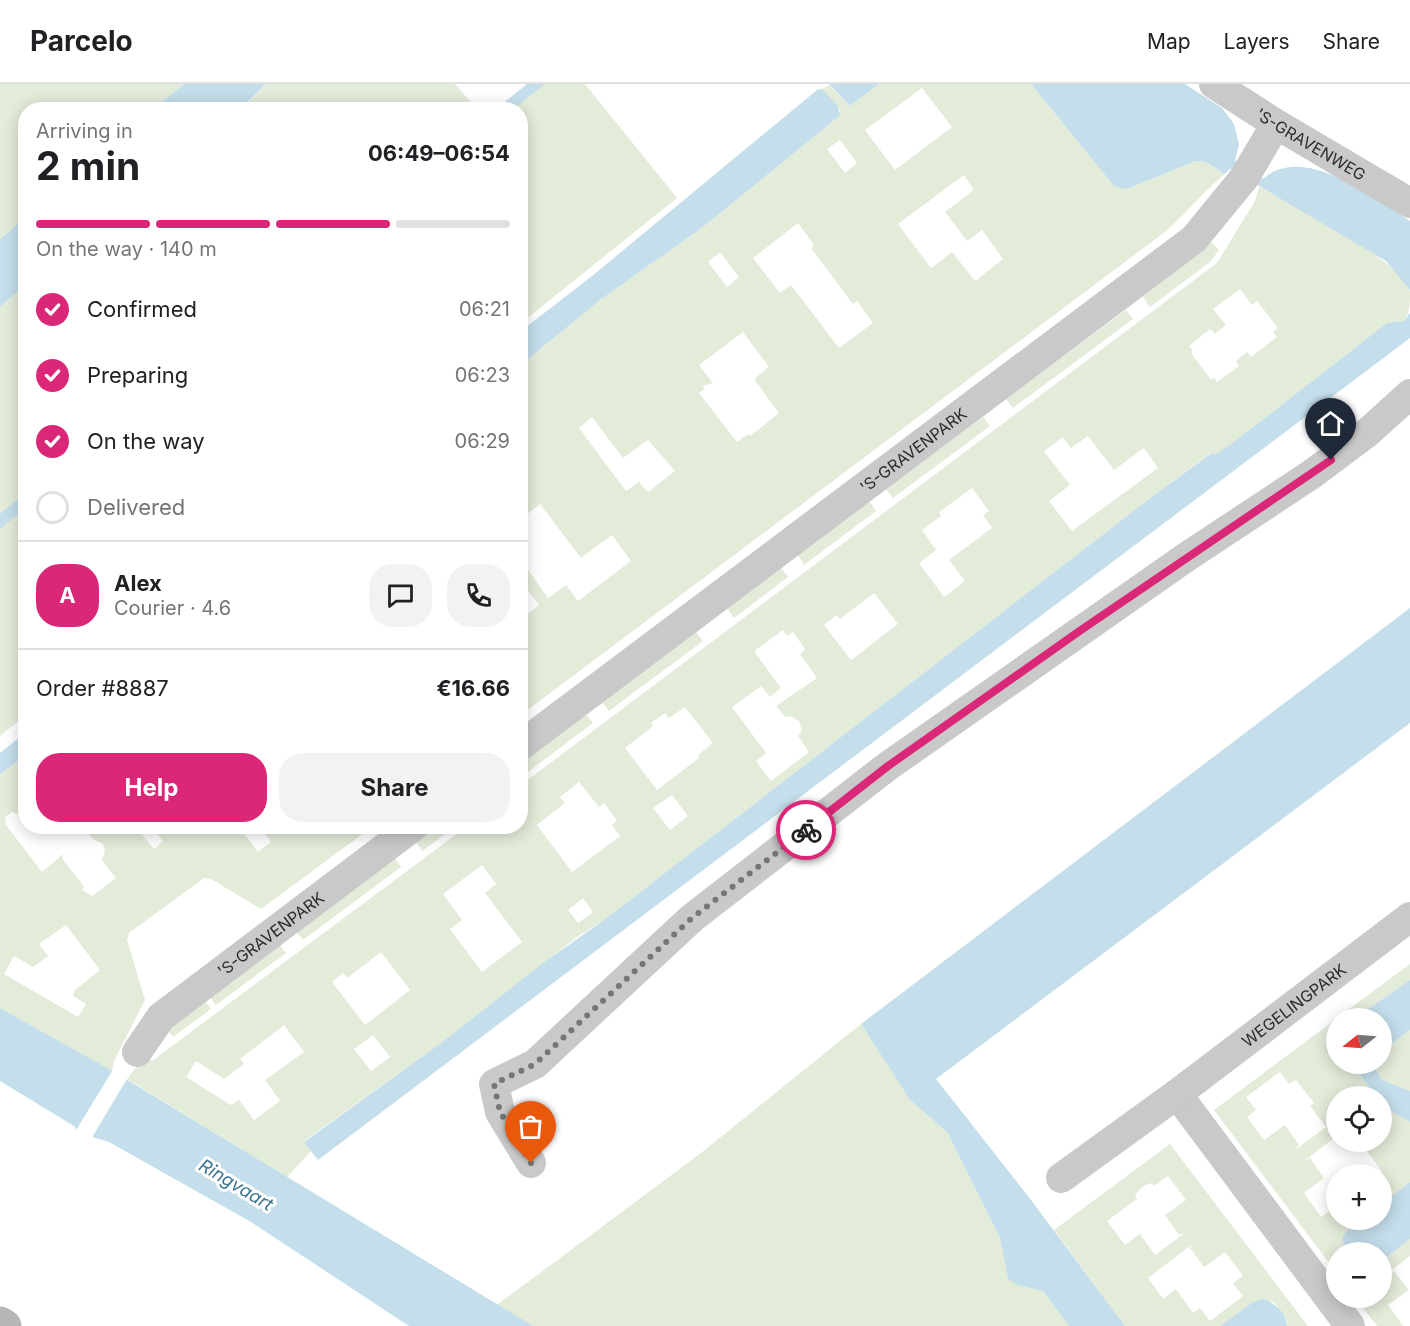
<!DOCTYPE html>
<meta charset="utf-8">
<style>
body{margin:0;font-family:Inter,sans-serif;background:#f2f2f2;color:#202124;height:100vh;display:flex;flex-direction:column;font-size:22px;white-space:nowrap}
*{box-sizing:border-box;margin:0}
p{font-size:20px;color:#757577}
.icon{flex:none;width:33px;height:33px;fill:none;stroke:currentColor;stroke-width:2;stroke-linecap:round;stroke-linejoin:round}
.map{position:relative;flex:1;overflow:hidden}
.side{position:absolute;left:18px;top:18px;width:510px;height:732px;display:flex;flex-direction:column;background:#fff;border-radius:24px;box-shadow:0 3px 15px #0003}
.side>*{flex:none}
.needle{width:39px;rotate:253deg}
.fabs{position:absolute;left:1326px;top:924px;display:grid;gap:12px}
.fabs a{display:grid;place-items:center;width:66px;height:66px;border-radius:50%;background:#fff;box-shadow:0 3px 15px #0003;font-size:30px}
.pin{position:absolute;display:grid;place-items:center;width:51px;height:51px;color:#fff;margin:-62px -26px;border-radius:50% 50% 50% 0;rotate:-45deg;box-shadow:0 0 6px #0007}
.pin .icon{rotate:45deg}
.courier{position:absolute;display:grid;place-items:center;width:60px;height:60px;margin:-30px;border:4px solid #db2777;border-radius:50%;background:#fff;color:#222;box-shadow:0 2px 8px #0007}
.headline em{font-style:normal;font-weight:700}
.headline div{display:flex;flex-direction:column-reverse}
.headline{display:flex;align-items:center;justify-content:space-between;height:102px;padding:0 18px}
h1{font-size:39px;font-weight:700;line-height:45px}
.bar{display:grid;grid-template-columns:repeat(4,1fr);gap:9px 6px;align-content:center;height:72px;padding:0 18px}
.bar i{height:8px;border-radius:4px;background:#e0e0e0}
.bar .on{background:#db2777}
.bar p{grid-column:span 4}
.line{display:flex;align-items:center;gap:15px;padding:0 18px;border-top:2px solid #e0e0e0}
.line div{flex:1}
.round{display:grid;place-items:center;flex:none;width:63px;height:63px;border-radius:24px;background:#f2f2f2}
ol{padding:0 18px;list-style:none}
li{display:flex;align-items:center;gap:18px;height:66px}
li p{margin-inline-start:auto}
li .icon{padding:6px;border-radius:50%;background:#db2777;color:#fff;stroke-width:4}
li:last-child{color:#757577}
li i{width:33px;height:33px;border:3px solid #e0e0e0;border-radius:50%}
.primary-button{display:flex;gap:12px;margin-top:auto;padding:12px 18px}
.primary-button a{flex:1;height:69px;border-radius:24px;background:#db2777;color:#fff;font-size:24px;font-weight:700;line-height:69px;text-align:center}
.primary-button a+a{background:#f2f2f2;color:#202124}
header{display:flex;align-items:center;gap:36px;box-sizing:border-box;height:84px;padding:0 30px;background:#fff;border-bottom:2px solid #e0e0e0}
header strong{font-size:28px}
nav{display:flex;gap:33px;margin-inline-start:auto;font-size:21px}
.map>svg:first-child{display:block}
.green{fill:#e3ebd9;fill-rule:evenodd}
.water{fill:#c4deeb}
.pier{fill:#fff}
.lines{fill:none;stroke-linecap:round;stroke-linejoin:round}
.street{stroke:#c9c9c9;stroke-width:30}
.secondary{stroke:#b6b6b6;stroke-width:33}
.done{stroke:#767676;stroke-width:6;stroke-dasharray:0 10.8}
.route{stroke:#db2777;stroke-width:8}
.labels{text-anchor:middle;stroke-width:6;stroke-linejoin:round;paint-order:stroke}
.street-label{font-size:16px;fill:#2c2c2c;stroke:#fff}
.water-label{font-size:18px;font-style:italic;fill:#39738f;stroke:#fff}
</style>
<header>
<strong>Parcelo</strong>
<nav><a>Map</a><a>Layers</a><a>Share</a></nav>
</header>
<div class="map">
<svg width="1410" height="1242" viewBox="0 0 1410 1242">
<rect width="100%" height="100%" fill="#fff"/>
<path class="green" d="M0,0H184L153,25L26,26L25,134L0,155Z
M266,0H455L477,25L240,26Z
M527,0H585L677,114L521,239L520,26H496Z
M879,0H1031L1114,102L1132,103L1196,77L1206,78L1225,90C1203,107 1186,130 1165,148L521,631V572L526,567L521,559V535L539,521L521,497V476L548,514L566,501L578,517L631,477L612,451L581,474L540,420L521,435V281L600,216L703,143L837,34L840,27L822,5L829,1L850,22ZM922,4L952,43L895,86L865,46ZM840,56L857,79L845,89L827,65ZM964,91L974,106L945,128L967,157L982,146L1003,175L975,197L952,168L931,184L898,140ZM798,139L814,161L811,164L853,220L857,217L873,239L839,264L791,201L780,209L753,174ZM720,168L739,193L727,203L708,178ZM743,248L769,283L754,295L779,329L750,352L748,350L737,358L699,309L704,305L703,302L713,299L699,281ZM592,333L623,374L648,356L675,387L648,408L639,398L626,407L579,344Z
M1259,103C1291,120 1399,174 1410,207C1410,217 1410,230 1404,237L1387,239L1230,361L1214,372L1212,368L1149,415L604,836L577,853L441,959L304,1057L311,1067L287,1093L127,995L145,972L152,977L466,743L520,742L521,701L1217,179L1255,117ZM1240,205L1252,221L1257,217L1278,244L1273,248L1277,253L1251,273L1247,268L1236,277L1239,282L1217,298L1214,294L1211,296L1191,269L1193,267L1189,262L1210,245L1215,250L1226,241L1213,225ZM1088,352L1114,386L1144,364L1158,384L1072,447L1049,417L1070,401L1044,367L1063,353L1071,364ZM972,404L989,427L983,431L992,444L949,476L965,497L944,513L919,479L936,466L922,446L941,432L939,428ZM874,509L898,540L851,576L824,541L837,531L840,535ZM783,546L787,552L793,548L805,565L800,570L817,594L776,622L785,633L791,632L799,637L802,647L798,652L809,668L771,697L756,677L766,669L732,623L761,602L770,613L781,604L754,567ZM685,623L713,659L698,671L699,674L657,706L625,664L653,642L651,639L665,629L669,634ZM579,698L599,723L604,719L617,737L612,741L620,752L572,788L537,741L565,719L560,713ZM672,711L688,732L670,746L653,724ZM482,781L496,800L485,809L522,858L482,888L450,845L462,836L443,810ZM583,814L593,828L578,839L568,826ZM381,868L410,906L365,941L332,898L343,889L347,894ZM284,941L304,968L265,996L280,1017L254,1036L239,1016L231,1021L186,993L196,977L224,995L244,980L240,975ZM373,951L390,973L371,987L354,965Z
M1211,158L1219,166L1210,178L1150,223L1143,213Z
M25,201V632L0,652V223Z
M1126,226L1133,235L1013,324L1006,315Z
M983,333L990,342L893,414L886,405Z
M869,417L876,427L804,481L798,471Z
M781,484L788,493L734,534L727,524Z
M696,548L703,557L609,627L602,618Z
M586,630L593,639L528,688L521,679Z
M25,672V740L18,730L12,728L5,733L6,741L42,788L63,770L62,774L84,803L82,806L92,812L116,794L102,776L105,767L103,760L93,755L84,743H136L154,765L163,757L152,743H239L258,768L271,758L260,743H279L284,749L292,743H372L261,825L211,795L204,794L129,849L127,856L145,916L114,977L112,987L0,924V690ZM66,841L100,886L74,907L73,912L86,920L78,933L4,890L14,872L33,883L48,872L39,860Z
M435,743H455L422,767L416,757Z
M394,773L401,783L303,856L296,847Z
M279,860L286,869L216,921L209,912Z
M1410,880V896L1355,934H1337Z
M204,915L211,925L173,953L166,944Z
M1336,935V980H1353L1375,1012H1336V1057L1334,1054L1303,1078L1310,1074L1324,1094L1304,1109L1321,1133L1331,1126L1340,1138L1345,1136H1360L1348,1144L1344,1165L1347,1168H1336V1188L1214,1026ZM1280,988L1289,1000L1296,996L1314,1019L1310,1022L1326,1043L1295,1066L1299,1061L1285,1041L1264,1056L1247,1033L1256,1026L1246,1013Z
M861,940L910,1016L947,1048L1000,1154L1008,1195L1018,1201L1043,1207L1069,1242H533L497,1221L701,1069Z
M1410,946V1007L1382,996L1372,980H1382V967Z
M1382,1020L1410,1038V1098L1382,1119V1090H1378L1382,1087L1364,1064L1372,1058H1382Z
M1170,1060L1308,1242H1287V1236L1274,1218H1253L1220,1242H1125L1054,1146ZM1168,1092L1186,1116L1165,1131L1179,1151L1186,1148L1155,1171L1140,1150L1125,1161L1107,1137L1137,1115L1135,1111L1142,1103L1151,1099L1154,1102ZM1194,1159L1190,1164L1204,1183L1225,1168L1243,1192L1233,1199L1243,1212L1210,1237L1200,1224L1193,1229L1176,1205L1163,1215L1148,1194Z
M1410,1155V1172L1387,1190L1394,1187L1409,1206L1388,1221L1403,1242H1377L1355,1214H1382V1177Z"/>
<path class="water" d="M184,0H266L240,25H153Z
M527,0H545L513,25H496Z
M829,0H879L850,22Z
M1031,0H1185L1222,24L1234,40L1239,60L1235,77L1263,95C1303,58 1374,114 1410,137V206L1386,177L1230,85L1225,90L1206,78L1196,77L1132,103L1125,105L1114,102Z
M822,5L837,21L840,31L837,34L703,143L600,216L521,281V247L592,192L817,6Z
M25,134V201L0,223V155Z
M1410,229V254L318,1076L304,1058L441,959L543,879L604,836L1149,415L1213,368L1214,371L1230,361L1387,239L1404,237Z
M25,409V424L0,445V430Z
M1410,524V639L936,995L1028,1112L1125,1242H1069L1043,1207L1017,1201L1008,1195L1000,1154L947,1048L910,1016L861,940Z
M25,649V672L0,690V669Z
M1410,896V946L1382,967V934H1355Z
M0,924L116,989L533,1242H409L251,1138L109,1058L79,1049L74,1042L0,997Z
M1353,980H1372L1382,996L1410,1007V1038L1384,1023L1382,1012H1375Z
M1410,1098V1155L1382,1177V1168H1347L1342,1155C1353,1135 1360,1136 1382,1136V1119Z
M1263,1215C1275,1219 1286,1228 1287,1242H1220L1253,1218Z"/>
<path class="pier" d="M114,984L128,993L90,1057L75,1048Z"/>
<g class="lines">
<g class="street">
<path id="s1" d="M1214,0L1276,40L1410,119"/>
<path id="s2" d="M520,662L1194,155L1244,94L1276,40"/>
<path id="s3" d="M137,968L161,933L414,742"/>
<path d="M1177,1010L1350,1242"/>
<path d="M531,1079L500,1028L494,1000L535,980L692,834L888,682L1185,474L1312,390L1368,348L1410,310"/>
<path id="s4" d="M1061,1094L1177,1010L1410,833"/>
</g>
<path class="secondary" d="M0,1239L5,1242"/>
</g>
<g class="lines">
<path class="done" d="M531,1079L500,1028L494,1000L535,980L692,834L806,746"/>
<path class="route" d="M806,746L888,682L1081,546L1331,376"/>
</g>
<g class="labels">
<g class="street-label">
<text dy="6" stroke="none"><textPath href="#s1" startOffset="114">'S-GRAVENWEG</textPath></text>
<text dy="6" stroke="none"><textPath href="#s2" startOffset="492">'S-GRAVENPARK</textPath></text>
<text dy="6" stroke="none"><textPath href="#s3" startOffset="180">'S-GRAVENPARK</textPath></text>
<text dy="6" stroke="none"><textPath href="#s4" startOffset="290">WEGELINGPARK</textPath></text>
</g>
<g class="water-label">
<text transform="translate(236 1101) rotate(31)" y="6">Ringvaart</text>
</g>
</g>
</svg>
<div class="fabs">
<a><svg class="needle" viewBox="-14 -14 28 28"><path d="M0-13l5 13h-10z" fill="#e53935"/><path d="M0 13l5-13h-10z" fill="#757577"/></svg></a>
<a><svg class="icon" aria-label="locate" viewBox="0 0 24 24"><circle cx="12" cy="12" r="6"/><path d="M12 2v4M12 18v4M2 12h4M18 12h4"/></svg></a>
<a>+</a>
<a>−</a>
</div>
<div class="pin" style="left:531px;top:1079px;background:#ea580c"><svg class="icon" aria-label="bag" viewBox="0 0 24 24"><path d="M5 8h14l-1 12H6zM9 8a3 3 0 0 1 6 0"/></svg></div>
<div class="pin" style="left:1331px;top:376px;background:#1f2937"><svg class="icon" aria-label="home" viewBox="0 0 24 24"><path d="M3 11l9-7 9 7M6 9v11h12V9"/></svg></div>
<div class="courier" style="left:806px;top:746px"><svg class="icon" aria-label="bike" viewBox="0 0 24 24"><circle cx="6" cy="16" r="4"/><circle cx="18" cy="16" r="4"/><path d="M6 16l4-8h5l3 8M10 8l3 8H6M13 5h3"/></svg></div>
<section class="side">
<div class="headline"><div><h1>2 min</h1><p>Arriving in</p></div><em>06:49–06:54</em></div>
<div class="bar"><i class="on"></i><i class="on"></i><i class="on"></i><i></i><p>On the way · 140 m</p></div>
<ol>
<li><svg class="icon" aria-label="check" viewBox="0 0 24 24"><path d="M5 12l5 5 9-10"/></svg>Confirmed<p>06:21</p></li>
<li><svg class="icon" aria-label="check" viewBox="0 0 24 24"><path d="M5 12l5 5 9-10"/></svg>Preparing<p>06:23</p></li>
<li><svg class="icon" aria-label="check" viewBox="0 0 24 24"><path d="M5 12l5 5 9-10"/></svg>On the way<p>06:29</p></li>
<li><i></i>Delivered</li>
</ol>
<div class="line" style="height:108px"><b class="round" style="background:#db2777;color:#fff">A</b><div><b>Alex</b><p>Courier · 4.6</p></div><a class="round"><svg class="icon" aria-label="chat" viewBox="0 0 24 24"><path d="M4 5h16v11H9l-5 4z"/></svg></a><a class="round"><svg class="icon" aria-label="phone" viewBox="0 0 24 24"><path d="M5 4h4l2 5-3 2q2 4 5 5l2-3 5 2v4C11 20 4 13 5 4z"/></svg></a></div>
<div class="line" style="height:78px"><div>Order #8887</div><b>€16.66</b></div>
<div class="primary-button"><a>Help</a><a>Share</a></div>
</section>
</div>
